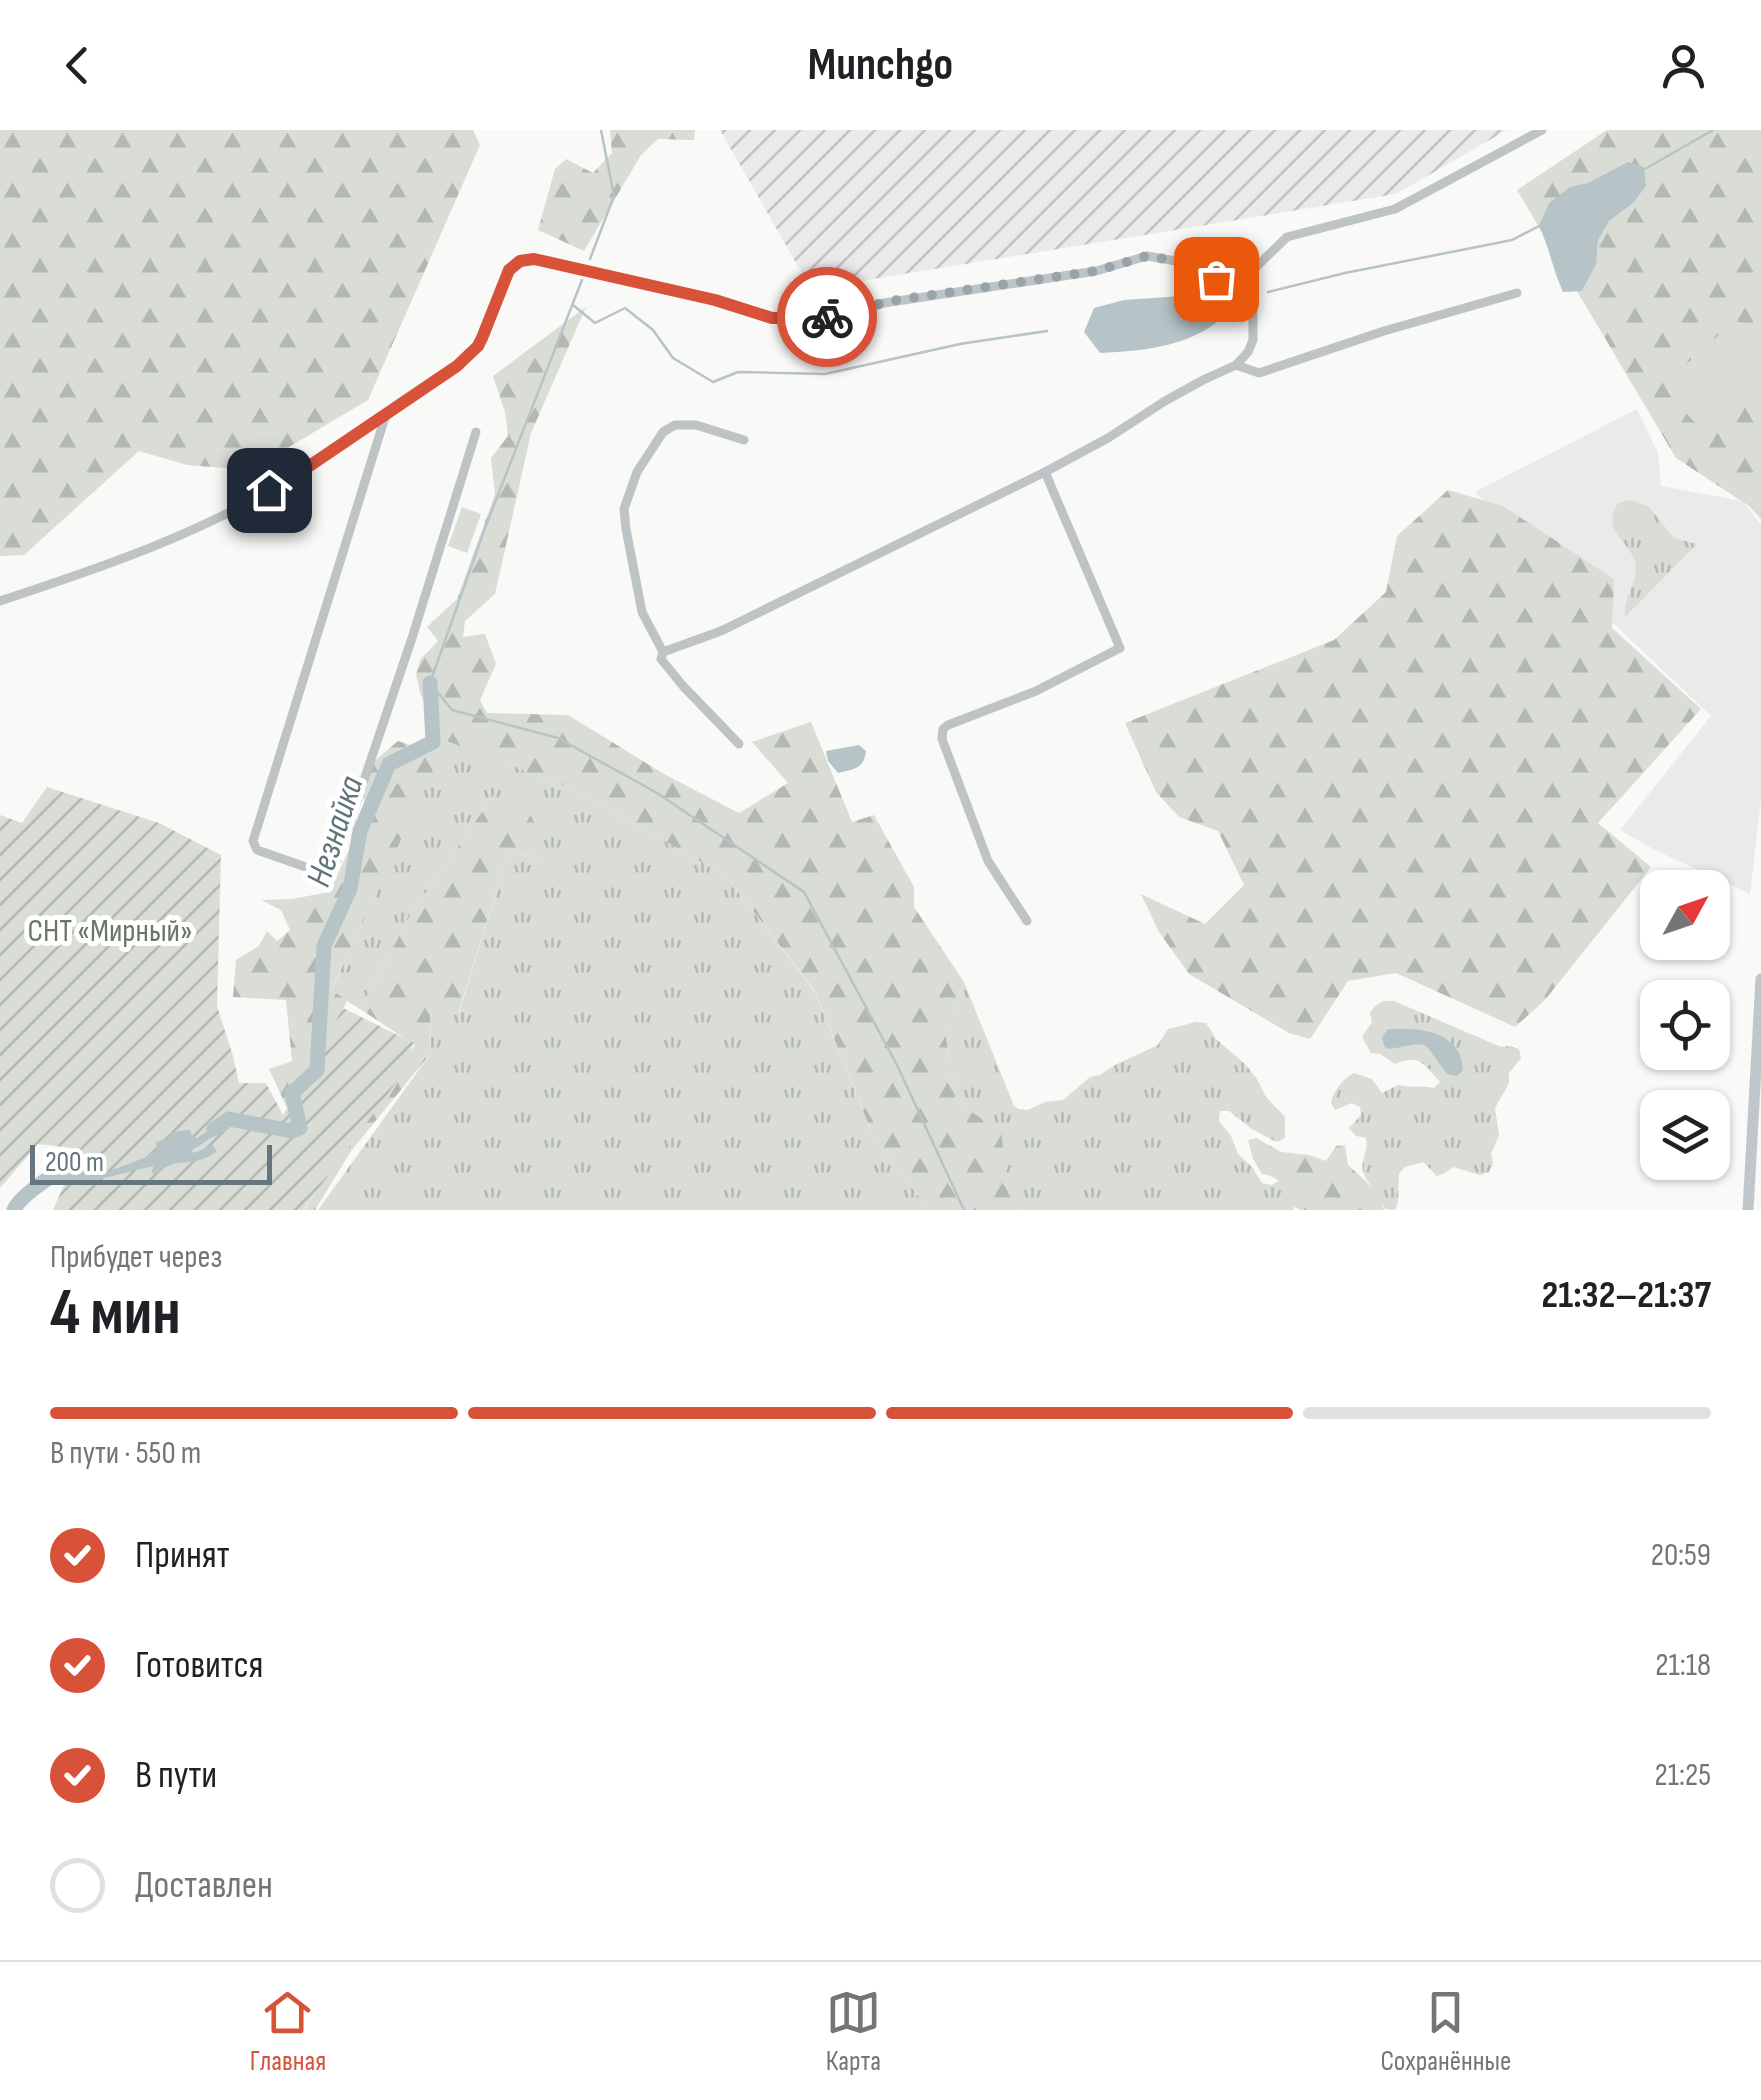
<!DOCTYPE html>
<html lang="ru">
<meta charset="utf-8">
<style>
body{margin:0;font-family:"Sofia Sans Condensed",sans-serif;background:#f2f2f2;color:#202124;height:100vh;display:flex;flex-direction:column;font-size:38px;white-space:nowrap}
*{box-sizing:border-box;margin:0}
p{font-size:32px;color:#757577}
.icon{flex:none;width:55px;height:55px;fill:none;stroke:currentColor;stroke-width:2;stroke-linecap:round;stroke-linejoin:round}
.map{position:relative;height:1080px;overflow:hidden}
.panel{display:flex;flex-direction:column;background:#fff;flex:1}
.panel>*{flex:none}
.needle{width:65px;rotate:50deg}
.fabs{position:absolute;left:1640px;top:740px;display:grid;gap:20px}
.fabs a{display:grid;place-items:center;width:90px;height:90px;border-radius:20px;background:#fff;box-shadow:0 2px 8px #0004;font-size:50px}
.scale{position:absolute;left:30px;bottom:25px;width:242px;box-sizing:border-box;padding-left:10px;border:5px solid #66767f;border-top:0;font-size:28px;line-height:35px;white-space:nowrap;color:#66767f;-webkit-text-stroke:8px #fff;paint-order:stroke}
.pin{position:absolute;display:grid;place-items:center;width:85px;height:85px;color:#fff;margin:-42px;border-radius:20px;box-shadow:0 5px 15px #0006}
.courier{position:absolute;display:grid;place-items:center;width:100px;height:100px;margin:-50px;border:8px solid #d75239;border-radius:50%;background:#fff;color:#222;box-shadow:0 2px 12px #0007}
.head em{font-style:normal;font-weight:700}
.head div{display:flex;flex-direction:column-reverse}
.head{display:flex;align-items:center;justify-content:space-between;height:170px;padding:0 50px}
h1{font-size:65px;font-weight:700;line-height:75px}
.bar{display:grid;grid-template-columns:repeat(4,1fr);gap:15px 10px;align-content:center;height:120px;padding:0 50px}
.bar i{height:12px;border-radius:8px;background:#e0e0e0}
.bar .current{background:#d75239}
.bar p{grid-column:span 4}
ol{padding:0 50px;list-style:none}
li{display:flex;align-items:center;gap:30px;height:110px}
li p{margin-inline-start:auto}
li .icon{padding:10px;border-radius:50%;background:#d75239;color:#fff;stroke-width:4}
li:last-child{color:#757577}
li i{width:55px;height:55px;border:5px solid #e0e0e0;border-radius:50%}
header{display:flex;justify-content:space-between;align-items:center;height:130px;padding:0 50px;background:#fff;font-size:45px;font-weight:700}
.tabs{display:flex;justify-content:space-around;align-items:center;height:140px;border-top:2px solid #e0e0e0;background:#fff;font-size:28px;color:#757577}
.tabs a{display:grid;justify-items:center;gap:5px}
.tabs .current{color:#d75239}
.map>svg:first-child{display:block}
.built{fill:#eaeaea}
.industrial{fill:url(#industrial-furrows)}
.grass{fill:url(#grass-tufts)}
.forest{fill:url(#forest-firs)}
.garden{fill:url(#garden-furrows)}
.pitch{fill:#d9ddd6}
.water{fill:#b7c4c7}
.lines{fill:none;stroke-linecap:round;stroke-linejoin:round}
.stream{stroke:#b7c4c7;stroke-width:2.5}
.river{stroke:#b7c4c7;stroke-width:15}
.minor{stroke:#bec3c6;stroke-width:9}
.major{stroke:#c0c7cb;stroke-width:11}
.done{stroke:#99a4a9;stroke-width:10;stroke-dasharray:0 18}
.route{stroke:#d75239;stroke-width:12}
.labels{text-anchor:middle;stroke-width:10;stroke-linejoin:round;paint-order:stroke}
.park-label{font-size:32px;fill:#697864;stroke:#fff}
.water-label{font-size:35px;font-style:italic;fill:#607579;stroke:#fff}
</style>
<header><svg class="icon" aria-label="back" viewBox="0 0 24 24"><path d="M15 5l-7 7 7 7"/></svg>Munchgo<svg class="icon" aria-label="person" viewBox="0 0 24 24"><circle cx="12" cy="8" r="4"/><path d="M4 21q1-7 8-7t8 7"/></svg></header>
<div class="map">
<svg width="1761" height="1080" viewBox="0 0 1761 1080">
<defs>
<pattern id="industrial-furrows" width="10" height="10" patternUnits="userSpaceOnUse" patternTransform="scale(2.5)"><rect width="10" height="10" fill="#eaeaea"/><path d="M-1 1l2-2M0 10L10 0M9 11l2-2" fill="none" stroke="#c1c2c3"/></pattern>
<pattern id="grass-tufts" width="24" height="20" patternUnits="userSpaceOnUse" patternTransform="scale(2.5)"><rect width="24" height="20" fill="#d9ddd6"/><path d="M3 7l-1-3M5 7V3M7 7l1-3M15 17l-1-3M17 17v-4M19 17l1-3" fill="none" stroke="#b4b8b3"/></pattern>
<pattern id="forest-firs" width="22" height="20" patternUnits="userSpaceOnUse" patternTransform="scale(2.5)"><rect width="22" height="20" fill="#d9ddd6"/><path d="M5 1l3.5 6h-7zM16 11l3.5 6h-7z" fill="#b4b8b3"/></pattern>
<pattern id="garden-furrows" width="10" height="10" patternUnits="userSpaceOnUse" patternTransform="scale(2.5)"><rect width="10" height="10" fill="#d9ddd6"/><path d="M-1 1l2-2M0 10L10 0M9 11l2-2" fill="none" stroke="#b4b8b3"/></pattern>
</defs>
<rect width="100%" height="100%" fill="#f9f9f7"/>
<path class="built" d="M1637,279L1658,323L1661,356L1742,371L1761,395V670L1750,764L1655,720L1620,700L1711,586L1475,362Z"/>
<path class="industrial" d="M720,0H1507L1396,64L811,159Z"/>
<path class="grass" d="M1630,370L1648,376L1674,408L1697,414L1625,487C1622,468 1640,451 1635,432C1628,408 1601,403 1618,373Z
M446,610L573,659L726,746L815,862L874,1008L929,1080H318L431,923L430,873L459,883L508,723L540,727L493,666L410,786L360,879L331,861Z
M964,852L1014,976L1019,979L1028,980L1045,972L1063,970L1090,947L1100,945L1115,935L1158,915L1168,899L1196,892L1206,893L1216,909L1245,934L1257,949L1266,967L1285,987V1008L1276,1012L1252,999L1229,981H1220L1219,991L1231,1006L1238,1024L1252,1037L1262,1053L1271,1055L1279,1051L1291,1067L1294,1080H1023L1009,1066L1000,1001L956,972L945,901Z
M1384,871H1394L1501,917L1509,916L1519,919L1521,928L1509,943V953L1495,978L1499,1005L1491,1024L1493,1033L1489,1042L1480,1045L1453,1037L1445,1043L1437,1046L1423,1032L1405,1037L1399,1044L1398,1073L1395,1080L1385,1079C1380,1068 1365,1050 1363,1041C1360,1029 1369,1023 1366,1008L1356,1006L1349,998L1361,985L1360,977L1352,973L1335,980L1331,972C1335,960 1342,949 1354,943L1372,949L1382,963L1398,955C1411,958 1422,955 1434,958L1440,952C1425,935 1420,923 1395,934L1380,924L1371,923L1362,907L1372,892L1370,883L1375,876Z"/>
<path class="forest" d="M0,0H473L480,15L368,270L250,340L187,335L139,321L24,425L0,426Z
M610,0H695L694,10L658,9L641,25L584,121L538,100L555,39L566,29L593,43L612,23Z
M1607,0H1761V389L1749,376L1676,328L1517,60Z
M586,177L531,303L495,464L465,491L463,507L485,504L496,534L480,570L487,583L568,585L664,644L739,683L788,653L752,612L811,592L852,692L874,685L914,757V777L964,852L945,901L956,972L1001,1001L1009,1065L1023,1080H929L874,1008L815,861L726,746L573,659L447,611L331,860L347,870L321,932L298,1002L269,939L292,931L286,870L233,867L236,830L259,816L267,801L277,811L290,800L281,780L261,770L292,769L329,762L366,684L362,658L372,633L398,611L426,620L428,579L420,563L416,544L420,530L438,511L427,497L457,469L495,364L491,328L508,306L505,282L493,246Z
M1448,360L1503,376L1614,449L1612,498L1701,579L1598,693L1651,737L1545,870L1515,897L1396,843L1348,851L1310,909L1289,903L1189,844L1159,802L1141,764L1205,794L1244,755L1218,701L1179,687L1156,662L1125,593L1334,510L1386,462L1397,406Z
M493,666L526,675L540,705L541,727L508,723L458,884L430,874L431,923L351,1021L315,1080H304L415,915L360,879L410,786Z
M1256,1008L1281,1022L1309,1025L1326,1031L1336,1016L1345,1015L1348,1035C1364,1050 1377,1058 1384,1080H1300L1293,1076C1289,1061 1278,1045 1262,1044L1253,1029L1248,1010Z"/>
<path class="garden" d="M47,657L159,693L221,725L217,876L233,926L239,953H266L283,985L343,878L414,913L397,951L303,1080H53L80,1019L38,1014L0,1058V685L22,693Z"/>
<path class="pitch" d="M1738,192L1751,195L1761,205V250L1710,296L1701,298C1687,284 1665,267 1672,247L1731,194Z
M462,377L481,384L467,423L448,416Z"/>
<path class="water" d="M1628,32L1644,37L1646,56L1633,73L1609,91L1598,110L1596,134L1582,161L1563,162C1553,140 1549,117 1539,96L1549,73L1570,57L1588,53Z
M1196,165L1224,171L1230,180C1197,216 1146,221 1100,223L1084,202L1094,178L1124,170Z
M859,615L866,621C864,639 854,639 838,643L828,631L826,621Z
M1388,899C1412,898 1446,898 1459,923C1462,928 1462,934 1463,940L1457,946L1447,944C1420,909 1434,912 1388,919L1384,916L1382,907Z
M227,988L231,992L217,1004L191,1021L194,1023L213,1015L217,1022C211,1025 206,1028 200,1030C183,1035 173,1028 158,1044L152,1043L153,1036L80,1054L75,1047L62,1045L63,1040L70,1038L104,1043L144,1028L157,1020L156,1012L168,1009L172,1002L190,1000L192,1006L197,1008Z"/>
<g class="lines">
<path class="stream" d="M1645,39L1713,0
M590,129L614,66L601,0
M582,150L485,398L430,553L452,580L558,608L657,663L804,762L897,935L964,1080
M1268,162L1345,143L1512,110L1541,95
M573,175L595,193L625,178L653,200L673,228L713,252L738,242L825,244L960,214L1047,201"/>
<path class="river" d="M214,999L229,989L292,1001L300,998L292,963L317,940L324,816L350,759L360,701L389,634L433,612L430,553
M14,1080C19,1068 48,1046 61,1043C69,1041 71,1043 78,1046"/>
<path class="minor" d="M1236,235L1259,243L1384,201L1517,163
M386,284L253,711L257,720L326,744L334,739L412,508L476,302
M0,471C100,438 201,404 291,348C348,313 401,272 457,236C467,226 477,218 484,206C499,177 500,122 541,131L715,170L771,188L842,187L884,173L1096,141L1147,126L1176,131L1217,149L1253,140L1287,107L1395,79L1542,0
M663,522L721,501L1045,342L1108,308L1165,271L1203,250L1236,235L1248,222L1253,210V140
M739,614L683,556L661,529L663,522L642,482L626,399L624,379L637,342L663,302L675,295H696L744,310
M1027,791L988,731L942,609L943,599L948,595L1036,561L1120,518L1045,342"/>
<path class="major" d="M1748,1080L1761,849"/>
</g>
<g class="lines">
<path class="done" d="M827,187H842L884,172L1096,141L1147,126L1176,131L1216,149"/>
<path class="route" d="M269,360L299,343L457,236L478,216L482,208L509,140L520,131L534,129L715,170L772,188L827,187"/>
</g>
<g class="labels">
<g class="park-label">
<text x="110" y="811">СНТ «Мирный»</text>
</g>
<g class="water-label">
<text transform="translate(334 701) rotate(-72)" y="12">Незнайка</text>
</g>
</g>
</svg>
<div class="fabs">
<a><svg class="needle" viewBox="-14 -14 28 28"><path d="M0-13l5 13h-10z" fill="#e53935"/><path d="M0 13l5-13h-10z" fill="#757577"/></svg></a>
<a><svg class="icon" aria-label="locate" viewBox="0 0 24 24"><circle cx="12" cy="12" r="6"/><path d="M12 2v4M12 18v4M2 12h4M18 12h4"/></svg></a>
<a><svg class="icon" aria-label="layers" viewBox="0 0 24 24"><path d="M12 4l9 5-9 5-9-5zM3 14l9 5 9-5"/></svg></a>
</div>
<div class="scale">200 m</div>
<div class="pin" style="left:1216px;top:149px;background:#ea580c"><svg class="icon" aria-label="bag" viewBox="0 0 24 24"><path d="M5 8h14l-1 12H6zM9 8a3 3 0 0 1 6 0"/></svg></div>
<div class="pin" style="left:269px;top:360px;background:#1f2937"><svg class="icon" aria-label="home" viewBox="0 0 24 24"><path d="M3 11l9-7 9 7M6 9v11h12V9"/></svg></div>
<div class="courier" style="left:827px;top:187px"><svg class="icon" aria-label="bike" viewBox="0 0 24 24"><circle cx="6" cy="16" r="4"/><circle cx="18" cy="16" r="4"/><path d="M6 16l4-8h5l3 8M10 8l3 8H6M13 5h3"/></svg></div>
</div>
<section class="panel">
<div class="head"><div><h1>4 мин</h1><p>Прибудет через</p></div><em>21:32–21:37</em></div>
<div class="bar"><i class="current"></i><i class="current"></i><i class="current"></i><i></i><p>В пути · 550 m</p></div>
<ol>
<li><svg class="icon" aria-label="check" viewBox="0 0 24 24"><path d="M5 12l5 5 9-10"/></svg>Принят<p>20:59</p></li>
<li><svg class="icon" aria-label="check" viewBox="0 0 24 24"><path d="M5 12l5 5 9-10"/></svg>Готовится<p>21:18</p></li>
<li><svg class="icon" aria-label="check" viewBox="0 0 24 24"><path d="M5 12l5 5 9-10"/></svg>В пути<p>21:25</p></li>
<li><i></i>Доставлен</li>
</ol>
</section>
<nav class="tabs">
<a class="current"><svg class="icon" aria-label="home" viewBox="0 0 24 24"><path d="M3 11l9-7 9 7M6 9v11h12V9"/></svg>Главная</a>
<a><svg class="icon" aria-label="map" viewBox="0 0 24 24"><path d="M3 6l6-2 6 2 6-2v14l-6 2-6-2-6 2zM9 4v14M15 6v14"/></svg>Карта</a>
<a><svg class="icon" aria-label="saved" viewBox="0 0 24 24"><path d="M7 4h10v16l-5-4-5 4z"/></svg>Сохранённые</a>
</nav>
